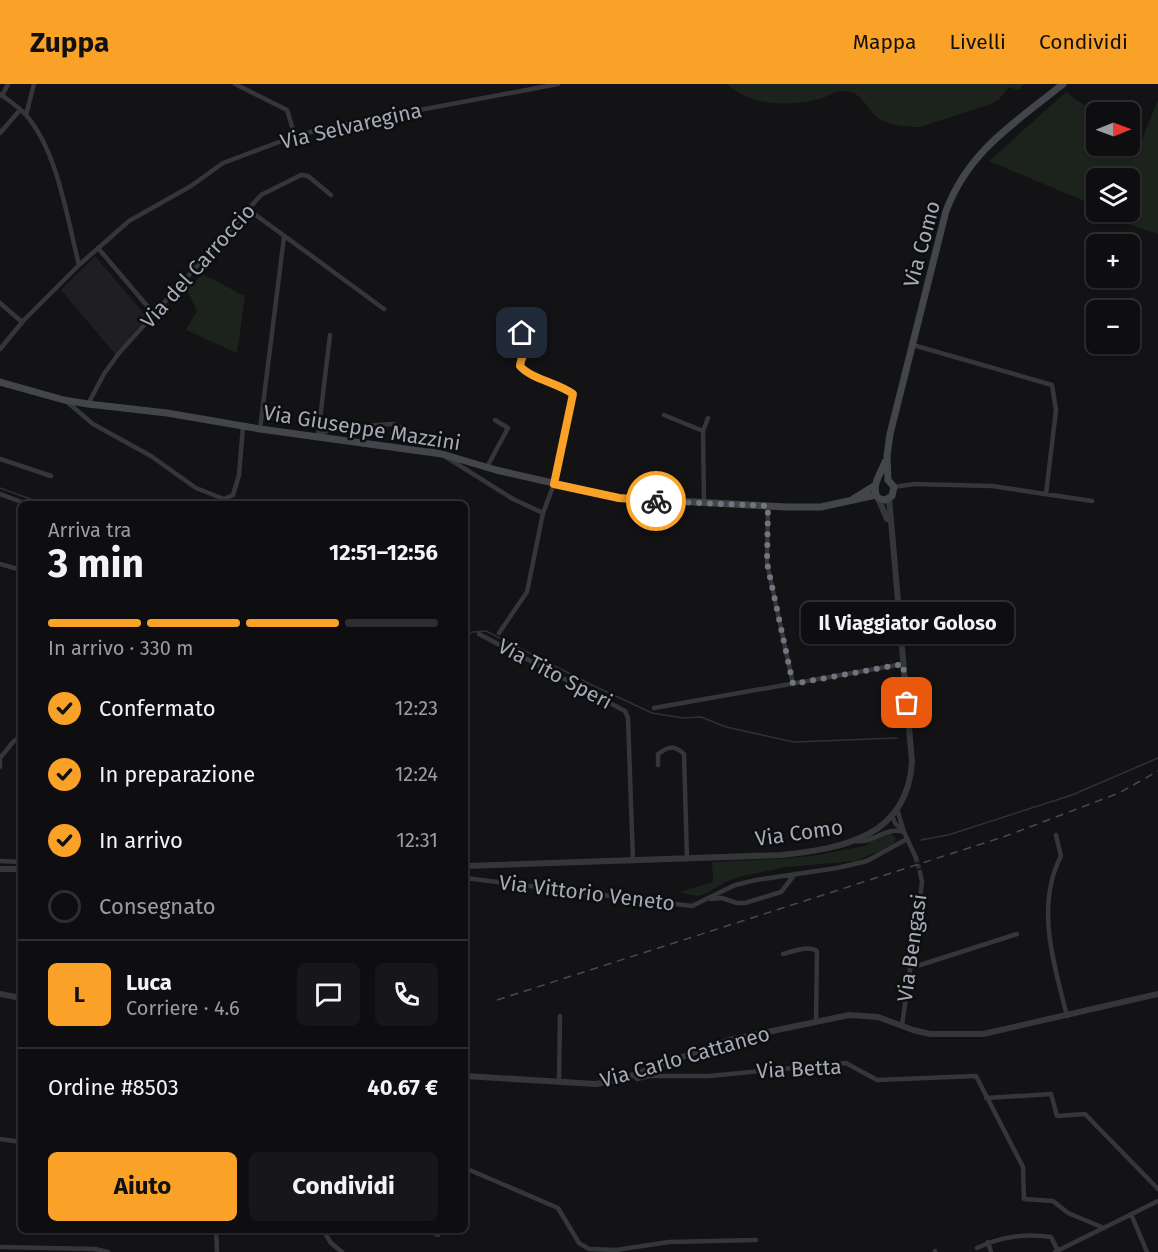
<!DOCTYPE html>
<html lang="it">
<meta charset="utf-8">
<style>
body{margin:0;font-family:"Fira Sans",sans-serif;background:#171719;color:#f1f3f6;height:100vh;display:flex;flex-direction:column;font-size:22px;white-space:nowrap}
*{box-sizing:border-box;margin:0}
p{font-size:20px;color:#9b9c9f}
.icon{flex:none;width:33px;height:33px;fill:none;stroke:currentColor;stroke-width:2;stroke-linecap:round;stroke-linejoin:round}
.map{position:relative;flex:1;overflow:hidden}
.panel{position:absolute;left:18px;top:417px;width:450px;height:732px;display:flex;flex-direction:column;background:#0e0e10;border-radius:9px;box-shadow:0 2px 4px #0004,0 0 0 2px #2e2e30}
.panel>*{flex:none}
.needle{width:39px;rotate:89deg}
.buttons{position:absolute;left:1086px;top:18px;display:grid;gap:12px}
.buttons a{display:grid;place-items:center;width:54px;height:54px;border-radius:9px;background:#0e0e10;box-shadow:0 2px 4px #0004,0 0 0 2px #2e2e30;font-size:30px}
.pin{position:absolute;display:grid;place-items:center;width:51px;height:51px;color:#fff;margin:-26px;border-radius:12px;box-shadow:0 3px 9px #0006}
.courier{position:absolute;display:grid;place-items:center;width:60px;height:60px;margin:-30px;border:4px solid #f9a227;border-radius:50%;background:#fff;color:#222;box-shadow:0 2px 8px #0007}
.bubble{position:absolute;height:42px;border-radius:9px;background:#0e0e10;box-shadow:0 2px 4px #0004,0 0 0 2px #2e2e30;font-size:20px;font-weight:700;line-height:42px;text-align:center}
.overview em{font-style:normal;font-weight:700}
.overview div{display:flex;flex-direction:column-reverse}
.overview{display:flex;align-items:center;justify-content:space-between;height:102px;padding:0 30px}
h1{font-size:39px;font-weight:700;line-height:45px}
.bar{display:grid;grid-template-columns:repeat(4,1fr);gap:9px 6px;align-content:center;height:72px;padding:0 30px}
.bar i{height:8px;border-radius:4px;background:#2e2e30}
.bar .on{background:#f9a227}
.bar p{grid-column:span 4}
.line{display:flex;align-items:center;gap:15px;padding:0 30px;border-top:2px solid #2e2e30}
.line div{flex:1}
.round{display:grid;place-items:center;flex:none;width:63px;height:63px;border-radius:9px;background:#171719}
ol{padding:0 30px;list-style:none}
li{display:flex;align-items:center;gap:18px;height:66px}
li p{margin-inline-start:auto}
li .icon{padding:6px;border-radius:50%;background:#f9a227;color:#111;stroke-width:4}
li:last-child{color:#9b9c9f}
li i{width:33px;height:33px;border:3px solid #2e2e30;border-radius:50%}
.button{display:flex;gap:12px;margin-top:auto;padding:12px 30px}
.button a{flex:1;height:69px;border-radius:9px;background:#f9a227;color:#111;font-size:24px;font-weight:700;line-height:69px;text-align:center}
.button a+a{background:#171719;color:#f1f3f6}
header{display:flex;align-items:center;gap:36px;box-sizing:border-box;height:84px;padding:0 30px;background:#f9a227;color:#111}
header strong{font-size:28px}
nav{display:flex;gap:33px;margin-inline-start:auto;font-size:21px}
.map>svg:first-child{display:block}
.built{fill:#1f1f22}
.green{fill:#1b231c}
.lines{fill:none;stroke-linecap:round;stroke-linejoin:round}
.stream{stroke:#293339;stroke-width:1.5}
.minor-tunnel{stroke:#303135;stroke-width:4.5;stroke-dasharray:4.5 2;stroke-linecap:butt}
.minor{stroke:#34363a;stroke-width:4.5}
.tertiary{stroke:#34363a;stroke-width:6}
.secondary{stroke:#42454a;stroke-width:7}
.rail{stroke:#474a4f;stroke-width:1.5;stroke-dasharray:8 6;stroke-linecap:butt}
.done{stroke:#71767e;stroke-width:6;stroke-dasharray:0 10.8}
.route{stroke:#f9a227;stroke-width:8}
.labels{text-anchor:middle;stroke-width:5;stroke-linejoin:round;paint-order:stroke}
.street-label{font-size:21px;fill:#a4abb6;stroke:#0e0e10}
</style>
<header>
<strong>Zuppa</strong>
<nav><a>Mappa</a><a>Livelli</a><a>Condividi</a></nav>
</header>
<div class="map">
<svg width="1158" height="1168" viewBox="0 0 1158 1168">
<rect width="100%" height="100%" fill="#131315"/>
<path class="built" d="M95,172L147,233L115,270L61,206Z"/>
<path class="green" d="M727,0H1024L1018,6L1009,3L999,15L991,20L920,43C907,43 891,42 880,35C867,27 862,7 845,7C835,6 828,13 819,15C789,23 750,22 727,0Z
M1066,8L1096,30V62H1130V49L1141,58L1158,16V150L1113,135L1108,128H1130V94H1096V122L989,77Z
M202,190L245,212L237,269L186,246L197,227L187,206Z
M891,749L896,754L893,760L880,767L855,777L786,783L739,793L728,797L703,811L697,812L679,808L713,798L712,778L782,775L818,771L864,762L883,751Z"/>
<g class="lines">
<path class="stream" d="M0,404L44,420
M465,554L472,548L486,547L592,601L652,629L683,634L701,633L726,643L794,658L897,654
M921,756L948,751L1072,711L1158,674"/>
<path class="minor-tunnel" d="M916,774L920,788"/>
<path class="minor" d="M235,0L287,26L295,52
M0,10C8,16 19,23 26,31C58,68 67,134 79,181
M2,12L8,0
M26,31L34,0
M0,49L20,26
M249,126L384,225
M98,164L154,230
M0,219L22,238
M509,243L527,252C530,262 520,269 521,279C521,282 522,285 525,287C534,296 559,299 573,310L554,400L543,429
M913,261L1052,301L1056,326L1046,410
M0,265L24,236L79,181L129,137L191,102L223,79L295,52L335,42L558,0
M66,317L93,340L151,372L196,404L224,415L233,411L239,391L243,342
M88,320L104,290L119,269L261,111L301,91L308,92L331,111
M664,331L703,347
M260,345L284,153
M318,352L332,344L393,340L409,347L439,369
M318,352L330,251
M446,373L513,415L543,429L527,508L499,549
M0,375L51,392
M487,383L508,344L495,336
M894,403L914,400L992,402L1092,417
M0,410L27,420
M704,419L703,347L708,334
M768,422L767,479L793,600
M0,480L21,486
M479,550L625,627L628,634L633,777
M654,624L903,580
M0,674L13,658L21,652
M0,676V683
M658,681V670C669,662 674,661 684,670L687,775
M897,725L904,748L916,774
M892,731L895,739L902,746
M1056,751L1061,772C1035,822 1054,880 1067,932
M856,757C874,760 884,742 904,748
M0,777L21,778
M465,794L692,822L735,801L756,796L837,784L867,777L907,755
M711,815L722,814L737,819H745L781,808L795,790
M783,870C794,867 808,861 817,867L816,937
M911,882H917L1017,850
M902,941L918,831L922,798L920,788
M634,991L637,995L650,992H709L846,979L877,996L976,992L1023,1083L1024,1115L1053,1117L1068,1129L1104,1144
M559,998L560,932
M986,1014L1051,1010L1057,1032L1085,1030L1158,1105
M0,1055L21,1058
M465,1084L558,1124L579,1159L589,1165L616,1166L669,1158L756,1156
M1131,1130L1147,1168
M216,1146L217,1168
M323,1146L331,1159L342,1168
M426,1146L438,1151
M988,1158L991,1168
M0,1163L95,1165L108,1168
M977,1164C999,1153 1026,1149 1051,1153L1058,1167
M935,1167V1168
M1055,1168L1158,1117"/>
<path class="tertiary" d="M878,414L887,435
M465,782L782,771C844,764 907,753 912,678L889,414
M0,785H21
M0,910L21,914
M465,992L596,1000L622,995L729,956L849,931L878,933L913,946L930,950H983L1158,910"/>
<path class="secondary" d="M0,298L64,316L88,320L167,329L260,345L442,370L496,386L619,414L787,423H821L876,411
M885,378C881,389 870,403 878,414L885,416L892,412L894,403L888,396
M888,396L887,372L890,350L946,127C969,66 1015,39 1063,0
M853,415L874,402"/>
<path class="rail" d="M497,916L1006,752L1119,709L1158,687"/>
</g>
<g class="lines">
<path class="done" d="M656,417L768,422L767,479L793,600L903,580L907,619"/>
<path class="route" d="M522,249L527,252C530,262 521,271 520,282C531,295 558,299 573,310L554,400L619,414L656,417"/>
</g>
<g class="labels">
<g class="street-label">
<text transform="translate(351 42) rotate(-13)" y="7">Via Selvaregina</text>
<text transform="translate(922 160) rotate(-75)" y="7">Via Como</text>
<text transform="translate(198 182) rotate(-48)" y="7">Via del Carroccio</text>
<text transform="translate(362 344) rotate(9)" y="7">Via Giuseppe Mazzini</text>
<text transform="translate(555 590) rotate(28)" y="7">Via Tito Speri</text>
<text transform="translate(799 749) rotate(-8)" y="7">Via Como</text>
<text transform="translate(587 809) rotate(7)" y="7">Via Vittorio Veneto</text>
<text transform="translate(912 864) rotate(-82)" y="7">Via Bengasi</text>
<text transform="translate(685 973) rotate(-16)" y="7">Via Carlo Cattaneo</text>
<text transform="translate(799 985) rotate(-3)" y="7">Via Betta</text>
</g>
</g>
</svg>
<div class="buttons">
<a><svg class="needle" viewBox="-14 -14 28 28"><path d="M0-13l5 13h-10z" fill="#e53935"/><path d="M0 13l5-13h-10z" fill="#9b9c9f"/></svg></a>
<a><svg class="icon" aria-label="layers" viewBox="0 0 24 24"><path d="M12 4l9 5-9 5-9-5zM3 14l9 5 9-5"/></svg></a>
<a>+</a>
<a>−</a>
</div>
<div class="pin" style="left:907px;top:619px;background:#ea580c"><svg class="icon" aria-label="bag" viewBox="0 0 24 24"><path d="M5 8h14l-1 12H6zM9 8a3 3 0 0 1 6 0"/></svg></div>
<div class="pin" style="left:522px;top:249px;background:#1f2937"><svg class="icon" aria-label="home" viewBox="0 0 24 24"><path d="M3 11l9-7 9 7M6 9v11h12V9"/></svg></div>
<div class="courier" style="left:656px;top:417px"><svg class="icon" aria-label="bike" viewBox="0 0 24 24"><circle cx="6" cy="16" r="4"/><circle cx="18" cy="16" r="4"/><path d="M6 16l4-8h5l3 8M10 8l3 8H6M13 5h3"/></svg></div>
<div class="bubble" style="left:801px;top:518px;width:213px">Il Viaggiator Goloso</div>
<section class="panel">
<div class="overview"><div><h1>3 min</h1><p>Arriva tra</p></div><em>12:51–12:56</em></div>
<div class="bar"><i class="on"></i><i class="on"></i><i class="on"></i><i></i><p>In arrivo · 330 m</p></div>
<ol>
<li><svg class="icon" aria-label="check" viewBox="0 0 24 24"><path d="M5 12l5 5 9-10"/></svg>Confermato<p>12:23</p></li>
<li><svg class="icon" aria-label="check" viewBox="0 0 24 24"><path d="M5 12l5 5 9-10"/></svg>In preparazione<p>12:24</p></li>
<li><svg class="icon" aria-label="check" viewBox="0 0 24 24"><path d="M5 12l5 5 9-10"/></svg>In arrivo<p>12:31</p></li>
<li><i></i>Consegnato</li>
</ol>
<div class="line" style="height:108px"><b class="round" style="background:#f9a227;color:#111">L</b><div><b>Luca</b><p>Corriere · 4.6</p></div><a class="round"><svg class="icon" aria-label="chat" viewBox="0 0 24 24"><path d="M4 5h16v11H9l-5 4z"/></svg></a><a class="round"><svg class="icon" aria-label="phone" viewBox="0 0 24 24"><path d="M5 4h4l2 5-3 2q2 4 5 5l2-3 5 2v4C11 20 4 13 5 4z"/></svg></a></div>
<div class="line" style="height:78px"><div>Ordine #8503</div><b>40.67 €</b></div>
<div class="button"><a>Aiuto</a><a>Condividi</a></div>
</section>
</div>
